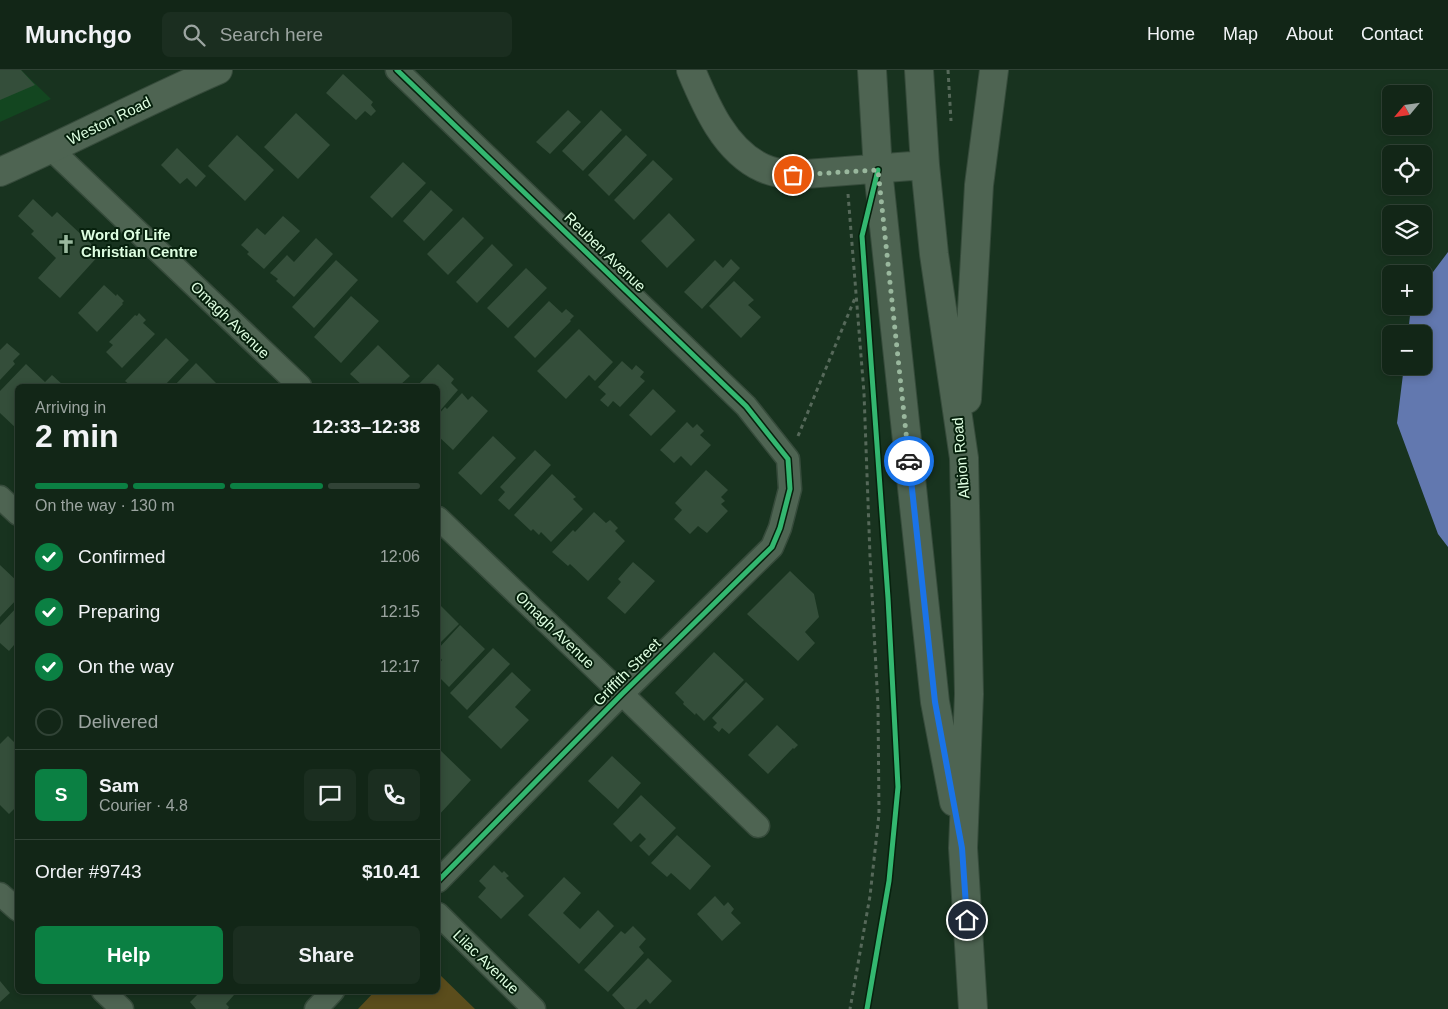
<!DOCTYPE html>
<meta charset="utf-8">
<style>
body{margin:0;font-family:Arial,sans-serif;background:#1b2e20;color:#f1f3f6;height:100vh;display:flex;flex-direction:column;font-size:19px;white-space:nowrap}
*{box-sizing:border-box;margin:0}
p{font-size:16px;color:#9ca5a1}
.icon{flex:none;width:28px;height:28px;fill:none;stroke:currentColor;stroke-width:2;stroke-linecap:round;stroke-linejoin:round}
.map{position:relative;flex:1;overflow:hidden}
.side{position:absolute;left:15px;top:314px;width:425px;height:610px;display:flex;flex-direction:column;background:#122617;border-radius:8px;box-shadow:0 2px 8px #0003,0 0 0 1px #314336}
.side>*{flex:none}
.needle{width:32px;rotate:241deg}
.buttons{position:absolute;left:1382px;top:15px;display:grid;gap:10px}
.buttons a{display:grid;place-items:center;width:50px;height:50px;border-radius:8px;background:#122617;box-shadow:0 2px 8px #0003,0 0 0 1px #314336;font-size:25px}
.pin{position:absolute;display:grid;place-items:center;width:42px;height:42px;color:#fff;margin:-21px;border:2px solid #fff;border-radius:50%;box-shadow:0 1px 5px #0007}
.courier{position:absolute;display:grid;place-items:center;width:50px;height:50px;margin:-25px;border:4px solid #1a73e8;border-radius:50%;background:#fff;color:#222;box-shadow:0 1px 6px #0007}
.summary em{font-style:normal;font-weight:600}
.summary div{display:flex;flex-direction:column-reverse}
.summary{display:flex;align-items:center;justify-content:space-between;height:85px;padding:0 20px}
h1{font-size:32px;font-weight:600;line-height:38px}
.bar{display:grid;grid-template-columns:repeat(4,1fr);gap:8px 5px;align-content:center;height:60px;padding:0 20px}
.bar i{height:6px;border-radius:4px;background:#314336}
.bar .on{background:#0b8043}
.bar p{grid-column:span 4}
.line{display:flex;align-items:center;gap:12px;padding:0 20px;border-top:1px solid #314336}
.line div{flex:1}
.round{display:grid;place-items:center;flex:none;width:52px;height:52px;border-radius:8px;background:#1b2e20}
ol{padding:0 20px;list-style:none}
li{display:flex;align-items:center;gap:15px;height:55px}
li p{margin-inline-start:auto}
li .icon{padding:5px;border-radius:50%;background:#0b8043;color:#fff;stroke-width:4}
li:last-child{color:#9ca5a1}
li i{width:28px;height:28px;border:2px solid #314336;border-radius:50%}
.button{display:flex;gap:10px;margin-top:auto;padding:10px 20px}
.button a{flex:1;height:58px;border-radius:8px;background:#0b8043;color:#fff;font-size:20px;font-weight:600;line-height:58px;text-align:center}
.button a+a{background:#1b2e20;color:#f1f3f6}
header{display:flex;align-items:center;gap:30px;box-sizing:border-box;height:70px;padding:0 25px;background:#122617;border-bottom:1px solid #314336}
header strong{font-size:24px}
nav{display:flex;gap:28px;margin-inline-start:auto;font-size:18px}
.search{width:350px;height:45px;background:#1b2e20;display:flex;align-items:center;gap:12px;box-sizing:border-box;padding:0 18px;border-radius:8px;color:#9ca5a1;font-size:19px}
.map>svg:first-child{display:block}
.built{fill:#134620}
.green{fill:#5b4d1c}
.water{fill:#6278af}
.building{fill:#344e3a}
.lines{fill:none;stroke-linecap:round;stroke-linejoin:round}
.minor-casing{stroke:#364b3b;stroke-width:25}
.secondary-casing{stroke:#364b3b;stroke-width:30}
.path{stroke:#56695a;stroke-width:3;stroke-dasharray:4 4;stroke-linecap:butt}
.minor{stroke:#4e6452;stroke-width:22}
.secondary{stroke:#4e6452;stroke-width:28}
.cycleway-casing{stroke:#07210d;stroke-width:8}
.cycleway{stroke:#33b770;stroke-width:5}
.done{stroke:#99b79d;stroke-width:5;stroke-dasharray:0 9}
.route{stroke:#1a73e8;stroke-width:6}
.labels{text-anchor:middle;stroke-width:4;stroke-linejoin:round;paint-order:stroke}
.street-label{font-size:15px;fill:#defee1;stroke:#07210d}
.poi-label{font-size:15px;font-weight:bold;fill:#defee1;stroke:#07210d;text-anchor:start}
</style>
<header>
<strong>Munchgo</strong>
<div class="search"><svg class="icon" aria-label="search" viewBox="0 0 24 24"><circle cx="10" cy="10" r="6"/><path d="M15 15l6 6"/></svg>Search here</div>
<nav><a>Home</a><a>Map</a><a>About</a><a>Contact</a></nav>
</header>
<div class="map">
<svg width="1448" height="939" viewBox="0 0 1448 939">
<rect width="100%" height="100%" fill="#18331f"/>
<path class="built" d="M0,0H21L51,29L0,52Z"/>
<path class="green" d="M438,903L475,939H358L375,921H438Z"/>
<path class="water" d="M1448,182V477L1438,464L1397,353L1404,296H1424V264H1408L1411,236H1424V214Z"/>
<path class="building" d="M0,0H21L35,15L0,30Z
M343,4L373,32L371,35L376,41L371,46L365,41L356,50L326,23Z
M568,40L581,52L550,84L536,72Z
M601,40L622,60L583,101L562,81Z
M296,43L330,75L298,109L264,77Z
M237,65L274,100L245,131L208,96Z
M626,65L647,85L609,126L588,105Z
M177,78L206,106L196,117L187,108L180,114L161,95Z
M653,90L673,109L634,150L614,130Z
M403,92L426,113L392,148L370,127Z
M431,120L453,140L424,171L403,151Z
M33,129L52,147L57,142L101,183L60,228L38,208L56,188L31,164L34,161L18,146Z
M669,143L695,170L667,198L641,171Z
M283,146L300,161L264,199L247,184L249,182L241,175L257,158L265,165Z
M463,147L484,168L448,205L427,184Z
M316,168L333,184L294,227L276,211L278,209L270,203L287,185L294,192Z
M492,174L513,195L477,233L456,212Z
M731,189L740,198L702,239L684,222L715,190L723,198Z
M336,190L358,210L314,258L292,237Z
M526,198L547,218L508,258L487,238Z
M734,211L754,230L748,235L761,247L741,268L709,236Z
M104,215L116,226L117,224L124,231L122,233L123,234L97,262L78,243Z
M351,226L379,251L341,293L314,267Z
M549,231L562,243L566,239L574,246L570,250L571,251L535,288L514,267Z
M139,243L146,250L143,253L155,264L122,298L106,282L113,275L109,272L135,245L137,246Z
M579,259L613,292L595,311L589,305L566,329L537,301Z
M166,268L189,290L164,316H131L125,311Z
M7,273L20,284L13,291L15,294L0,310V280Z
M378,275L410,306L399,316H363L350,304Z
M622,291L632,300L636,295L644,302L640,307L645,311L620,337L613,331L608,337L600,330L606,324L598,317Z
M196,293L219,316H174Z
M26,294L45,312L52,305L63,315L61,316H18V360L0,343V321Z
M438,294L454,309L451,313L458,320L438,343V316H417Z
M653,319L676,341L651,366L629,345Z
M462,323L468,330L472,326L488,341L453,380L438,366V345L445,337L447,339Z
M687,352L693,358L697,354L704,361L700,365L711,375L691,396L681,386L674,393L660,380Z
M493,366L516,388L481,425L458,403Z
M535,380L551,395L509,440L498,430L505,422L500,417Z
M706,400L728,420L721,427L725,431L721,434L728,441L707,463L698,456L690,464L674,449L682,440L675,433Z
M552,404L576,427L573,429L583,439L551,472L541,462L539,465L533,459L531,461L514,445Z
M594,442L606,453L610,450L618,458L615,461L625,471L588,511L570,494L568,496L552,482L573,460L575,462Z
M633,492L655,511L625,544L607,528L621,512L618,509Z
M0,495L18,512V528L0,547Z
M790,501L814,524L819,547L805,562L815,573L798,591L747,544Z
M438,533L459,554L438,575Z
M18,536V578L14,575L9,581L0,573V555Z
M460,555L485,579L449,617L438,606V595L442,590L438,585V579Z
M493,578L510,594L467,640L450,623Z
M714,582L744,610L704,651L696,643L695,645L683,634L684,632L675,623Z
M512,602L531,620L515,637L529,650L501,679L468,647Z
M746,612L764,629L729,664L722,658L719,662L713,657L717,653L712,648Z
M777,655L798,675L794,679L793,678L768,704L748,685Z
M8,666L18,676V735L9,744L0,735V674Z
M439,679L471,710L438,746V681Z
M612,686L641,713L618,739L588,711Z
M641,725L676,758L649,786L639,776L646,769L640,763L631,772L613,754Z
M677,765L711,796L690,820L671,803L667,807L651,793Z
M494,795L502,803L504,801L509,806L506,808L524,826L501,849L478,827L486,818L479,811Z
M564,807L581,823L563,843L580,859L598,840L614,856L579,894L528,845Z
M715,826L724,836L728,832L734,839L731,843L741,853L722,871L697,844Z
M633,856L646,869L639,877L644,883L608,922L584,900L621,861L625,864Z
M648,888L672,911L650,934L646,929L636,939H625L612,925Z
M0,911L10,923L0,932Z
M201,921H230L234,925L226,934L229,937L228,939H196L190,932Z"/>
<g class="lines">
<g class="minor-casing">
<path id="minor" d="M397,0L746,336L788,389L790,419L780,458L772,477L622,624L438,811
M51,79L300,316
M0,427L18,444
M438,448L622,624L758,756
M0,824L18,840
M438,844L534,939
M103,921L122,939
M316,939L333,921"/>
</g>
<g class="secondary-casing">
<path id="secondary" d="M691,0C706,36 725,81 763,98C772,102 783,104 793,105L925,95
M872,0L878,100L935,632L954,732
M919,0L925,95L934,184L964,388L969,624L963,778L973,939
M0,102C73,70 144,32 218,0
M967,329L979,115L994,0"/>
</g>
<path class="path" d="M948,0L951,51
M848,124L864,323L870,486L878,636L879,744L870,826L850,939
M798,366L855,228"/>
<use href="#minor" class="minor"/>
<use href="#secondary" class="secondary"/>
<g class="cycleway-casing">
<path id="cycleway" d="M397,0L746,336L788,389L790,419L780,458L772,477L622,624L438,811
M867,939L889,811L898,717L888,528L862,166L878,100"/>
</g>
<use href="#cycleway" class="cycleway"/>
</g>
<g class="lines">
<path class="done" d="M793,105L878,100L909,391"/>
<path class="route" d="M909,391L935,632L962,778L967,850"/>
</g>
<defs>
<g id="church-bare" transform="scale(1.5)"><path d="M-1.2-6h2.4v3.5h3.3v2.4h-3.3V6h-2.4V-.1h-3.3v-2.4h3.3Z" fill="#99b79d" stroke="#07210d" stroke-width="2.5" paint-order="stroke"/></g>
</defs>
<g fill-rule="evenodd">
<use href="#church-bare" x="66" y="174"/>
</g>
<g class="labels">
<g class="street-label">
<text transform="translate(109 51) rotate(-26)" y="5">Weston Road</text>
<text transform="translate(605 182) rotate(44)" y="5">Reuben Avenue</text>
<text transform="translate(230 250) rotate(44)" y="5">Omagh Avenue</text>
<text transform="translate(961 388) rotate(-95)" y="5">Albion Road</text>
<text transform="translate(555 560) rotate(44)" y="5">Omagh Avenue</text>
<text transform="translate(627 602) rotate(-45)" y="5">Griffith Street</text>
<text transform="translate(486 892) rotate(44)" y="5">Lilac Avenue</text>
</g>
<g class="poi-label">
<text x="81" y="170">Word Of Life<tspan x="81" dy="17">Christian Centre</tspan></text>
</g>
</g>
</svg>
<div class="buttons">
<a><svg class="needle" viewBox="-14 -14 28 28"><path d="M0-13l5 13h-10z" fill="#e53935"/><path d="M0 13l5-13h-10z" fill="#9ca5a1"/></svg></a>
<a><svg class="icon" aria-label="locate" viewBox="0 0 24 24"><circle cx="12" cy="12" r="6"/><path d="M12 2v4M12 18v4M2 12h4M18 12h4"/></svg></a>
<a><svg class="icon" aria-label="layers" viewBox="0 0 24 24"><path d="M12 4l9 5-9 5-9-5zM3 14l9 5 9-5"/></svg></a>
<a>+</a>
<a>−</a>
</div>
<div class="pin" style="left:793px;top:105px;background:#ea580c"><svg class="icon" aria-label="bag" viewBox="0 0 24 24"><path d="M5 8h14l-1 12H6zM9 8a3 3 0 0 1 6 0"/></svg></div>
<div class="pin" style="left:967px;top:850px;background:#1f2937"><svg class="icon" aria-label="home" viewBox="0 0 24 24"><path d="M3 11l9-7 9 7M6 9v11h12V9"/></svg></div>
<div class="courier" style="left:909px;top:391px"><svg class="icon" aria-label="car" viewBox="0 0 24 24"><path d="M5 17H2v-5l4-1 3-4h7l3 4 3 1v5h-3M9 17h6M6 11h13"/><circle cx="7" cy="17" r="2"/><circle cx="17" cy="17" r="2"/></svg></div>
<section class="side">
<div class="summary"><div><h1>2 min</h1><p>Arriving in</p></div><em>12:33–12:38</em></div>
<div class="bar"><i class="on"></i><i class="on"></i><i class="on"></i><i></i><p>On the way · 130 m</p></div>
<ol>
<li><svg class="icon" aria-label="check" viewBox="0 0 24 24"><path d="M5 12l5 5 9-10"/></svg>Confirmed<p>12:06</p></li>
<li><svg class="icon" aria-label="check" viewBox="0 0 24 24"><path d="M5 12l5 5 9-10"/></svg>Preparing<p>12:15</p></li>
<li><svg class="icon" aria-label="check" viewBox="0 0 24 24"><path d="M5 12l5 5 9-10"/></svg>On the way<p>12:17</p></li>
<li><i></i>Delivered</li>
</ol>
<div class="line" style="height:90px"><b class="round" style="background:#0b8043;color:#fff">S</b><div><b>Sam</b><p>Courier · 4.8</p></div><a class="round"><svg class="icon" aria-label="chat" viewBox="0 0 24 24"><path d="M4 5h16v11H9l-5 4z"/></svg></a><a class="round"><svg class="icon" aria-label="phone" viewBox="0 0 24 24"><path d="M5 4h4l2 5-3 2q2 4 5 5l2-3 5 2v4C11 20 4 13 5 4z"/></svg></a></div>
<div class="line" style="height:65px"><div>Order #9743</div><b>$10.41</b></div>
<div class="button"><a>Help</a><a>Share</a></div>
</section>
</div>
